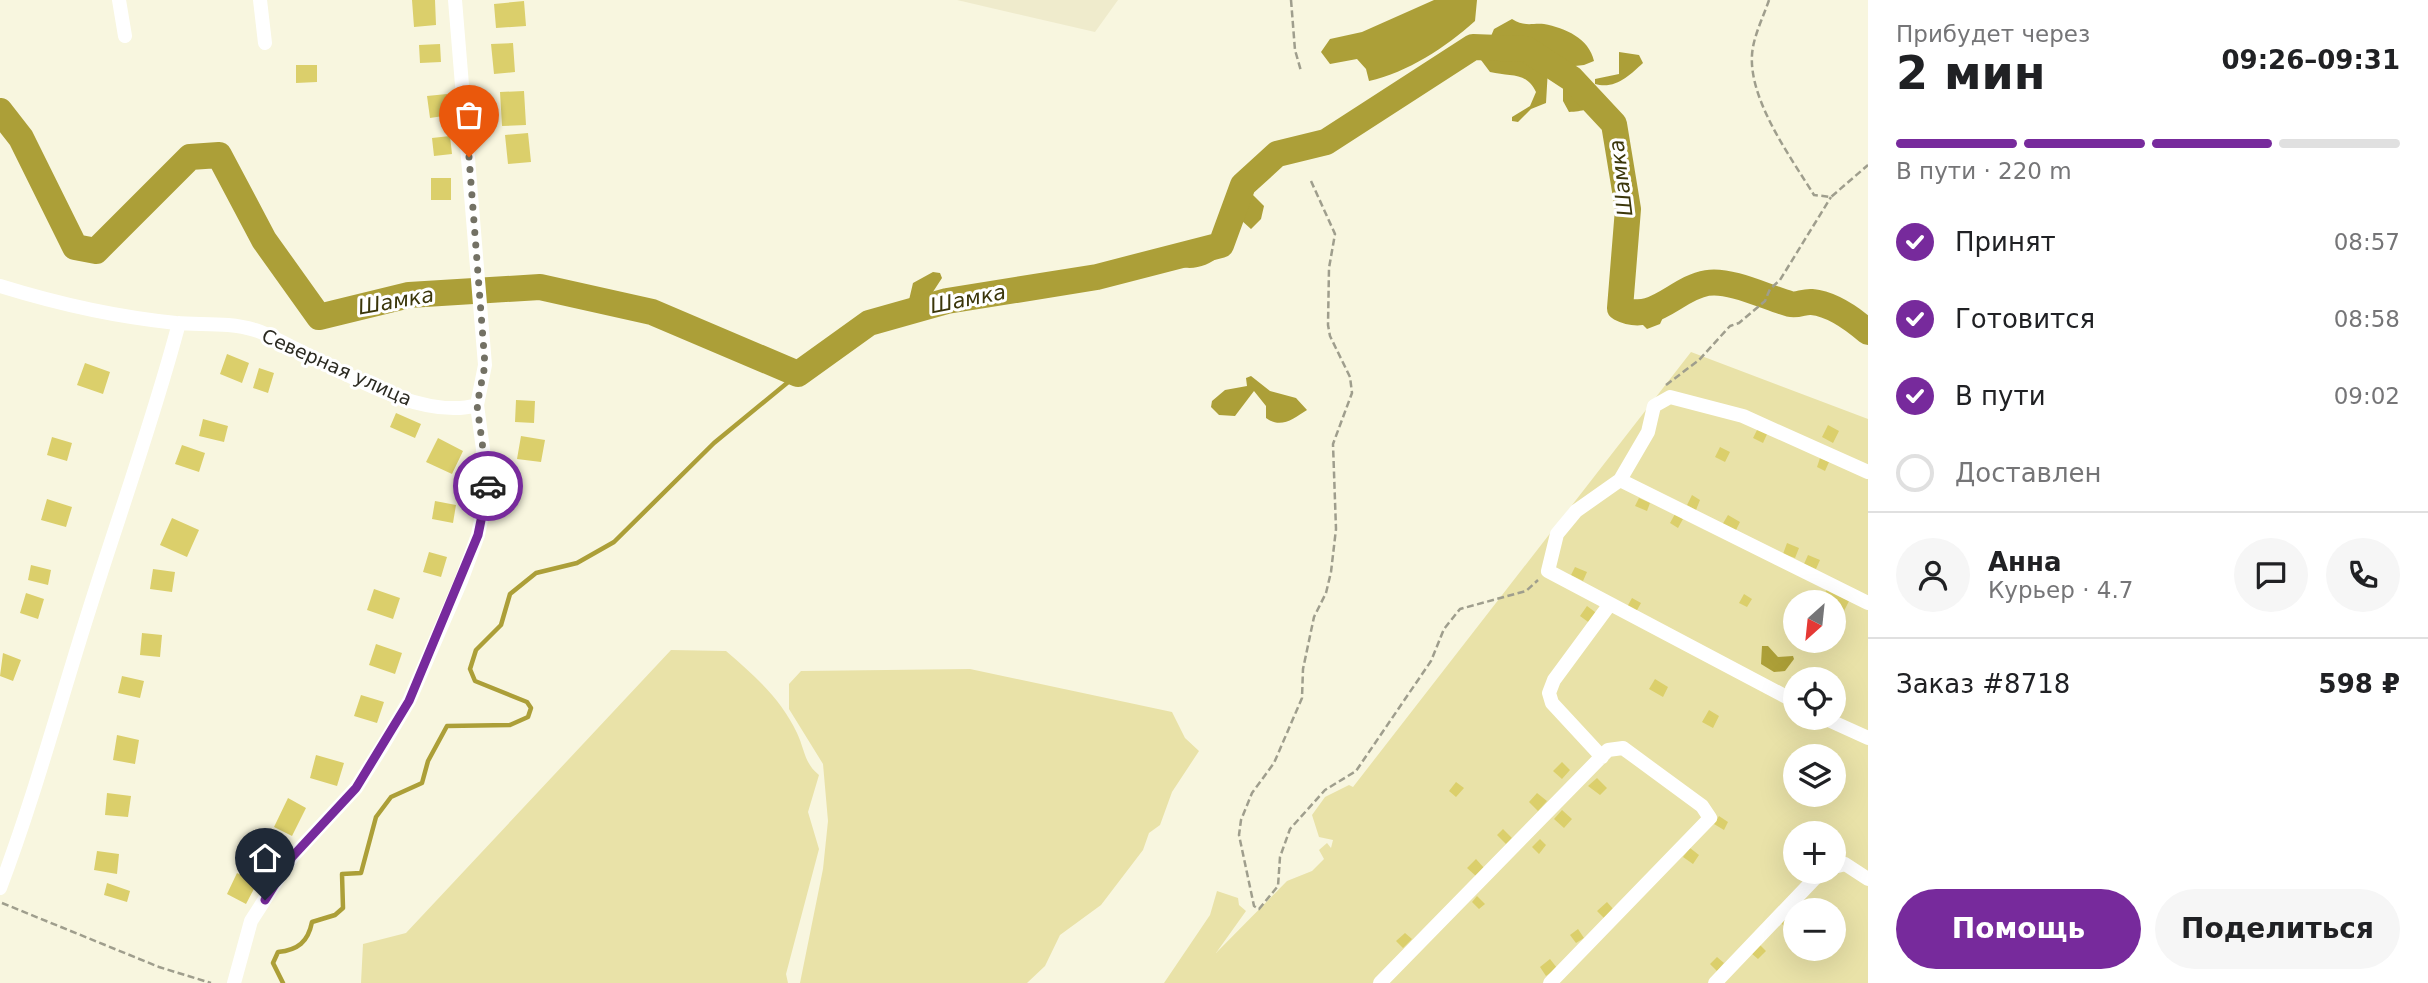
<!DOCTYPE html>
<html lang="ru">
<meta charset="utf-8">
<style>
body{margin:0;font-family:"DejaVu Sans",sans-serif;background:#f6f6f6;color:#202124;height:100vh;display:flex;flex-direction:column;font-size:26px;white-space:nowrap}
*{box-sizing:border-box;margin:0}
p{font-size:23px;color:#757577}
.icon{flex:none;width:38px;height:38px;fill:none;stroke:currentColor;stroke-width:2;stroke-linecap:round;stroke-linejoin:round}
.map{position:relative;flex:1;overflow:hidden}
.details{display:flex;flex-direction:column;background:#fff;width:560px}
.details>*{flex:none}
.needle{width:46px;rotate:207deg}
.buttons{position:absolute;left:1783px;top:590px;display:grid;gap:14px}
.buttons a{display:grid;place-items:center;width:63px;height:63px;border-radius:50%;background:#fff;box-shadow:0 7px 28px #0002;font-size:35px}
.pin{position:absolute;display:grid;place-items:center;width:60px;height:60px;color:#fff;margin:-72px -30px;border-radius:50% 50% 50% 0;rotate:-45deg;box-shadow:0 0 7px #0007}
.pin .icon{rotate:45deg}
.courier{position:absolute;display:grid;place-items:center;width:70px;height:70px;margin:-35px;border:5px solid #772a9c;border-radius:50%;background:#fff;color:#222;box-shadow:0 2px 9px #0007}
.overview em{font-style:normal;font-weight:700}
.overview div{display:flex;flex-direction:column-reverse}
.overview{display:flex;align-items:center;justify-content:space-between;height:119px;padding:0 28px}
h1{font-size:46px;font-weight:700;line-height:52px}
.bar{display:grid;grid-template-columns:repeat(4,1fr);gap:10px 7px;align-content:center;height:84px;padding:0 28px}
.bar i{height:9px;border-radius:5px;background:#e0e0e0}
.bar .active{background:#772a9c}
.bar p{grid-column:span 4}
.line{display:flex;align-items:center;gap:18px;padding:0 28px;border-top:2px solid #e0e0e0}
.line div{flex:1}
.round{display:grid;place-items:center;flex:none;width:74px;height:74px;border-radius:37px;background:#f6f6f6}
ol{padding:0 28px;list-style:none}
li{display:flex;align-items:center;gap:21px;height:77px}
li p{margin-inline-start:auto}
li .icon{padding:7px;border-radius:50%;background:#772a9c;color:#fff;stroke-width:4}
li:last-child{color:#757577}
li i{width:38px;height:38px;border:4px solid #e0e0e0;border-radius:50%}
.primary-button{display:flex;gap:14px;margin-top:auto;padding:14px 28px}
.primary-button a{flex:1;height:80px;border-radius:42px;background:#772a9c;color:#fff;font-size:28px;font-weight:700;line-height:80px;text-align:center}
.primary-button a+a{background:#f6f6f6;color:#202124}
main{display:flex;flex:1;min-height:0}
.map>svg:first-child{display:block}
.built{fill:#efebcc}
.green{fill:#e9e2a8;fill-rule:evenodd}
.water{fill:#ac9f38}
.lines{fill:none;stroke-linecap:round;stroke-linejoin:round}
.stream{stroke:#ac9f38;stroke-width:4.5}
.river{stroke:#ac9f38;stroke-width:26}
.building{fill:#dbcf6b}
.path{stroke:#9f9e8d;stroke-width:2.5;stroke-dasharray:7 3.5;stroke-linecap:butt}
.minor{stroke:#fff;stroke-width:14}
.done{stroke:#737164;stroke-width:7;stroke-dasharray:0 12.6}
.route{stroke:#772a9c;stroke-width:9}
.labels{text-anchor:middle;stroke-width:6;stroke-linejoin:round;paint-order:stroke}
.street-label{font-size:19px;fill:#2b2a21;stroke:#fff}
.water-label{font-size:21px;font-style:italic;fill:#3b360a;stroke:#fff}
</style>
<main>
<div class="map">
<svg width="1868" height="983" viewBox="0 0 1868 983">
<rect width="100%" height="100%" fill="#f8f6df"/>
<path class="built" d="M957,0H1118L1095,32Z"/>
<path class="green" d="M1691,352L1868,419V983H1164L1210,915L1217,891L1238,898L1239,905L1246,911L1216,953L1287,881L1312,871L1324,859L1319,850L1327,843L1331,848L1333,840L1319,837L1312,815L1325,797L1349,785L1353,787ZM1796,602H1834V640H1796ZM1796,679H1834V718H1796ZM1796,756H1834V794H1796ZM1796,833H1834V872H1796ZM1796,910H1834V948H1796Z
M671,650L726,651C754,675 781,699 797,733C805,750 804,763 819,775L808,812L819,849L786,974L788,983H361L363,944L406,933Z
M970,669L1172,712L1185,738L1199,751L1172,792L1160,825L1149,833L1143,850L1101,905L1060,935L1045,966L1027,983H800L823,869L828,821L823,764L789,709V684L801,671Z"/>
<path class="water" d="M1434,0H1477L1475,21C1445,48 1408,72 1369,81L1366,69L1357,59L1330,64L1321,52L1330,39L1362,32Z
M1512,19C1525,27 1531,23 1544,24C1565,28 1589,38 1594,61L1584,65L1548,69L1546,103L1531,109L1518,122L1512,121V117L1530,106L1536,92C1526,71 1510,77 1490,72L1481,60L1494,29Z
M1619,52L1639,55L1643,63C1630,75 1615,90 1595,84V79L1619,74Z
M1563,83L1581,90L1593,88L1597,96C1592,111 1582,111 1569,112L1563,101Z
M1248,190L1264,206L1261,219L1251,229L1241,220L1247,207Z
M1219,251V256C1207,268 1186,272 1171,263L1174,255L1200,257Z
M933,272L940,273L942,278L929,298L915,303L914,317H905L913,283Z
M1679,284L1687,286L1672,298L1660,324L1647,329L1643,325L1642,316L1659,311L1662,306L1661,294Z
M1251,376L1270,391L1296,398L1307,410C1293,419 1281,429 1266,418V406L1254,391L1235,416L1219,415L1211,407L1212,401L1225,390L1247,386L1246,378Z
M1762,646H1768L1778,657L1793,656L1794,659L1785,671L1774,672L1761,664Z"/>
<g class="lines">
<path class="stream" d="M283,983L273,963L278,952C298,950 308,942 312,922L335,915L343,908L342,874L361,873L376,817L391,797L422,783L428,761L447,726L510,725L528,717L531,708L527,702L475,681L470,669L476,650L501,625L510,594L536,573L577,563L614,542L714,443L798,374"/>
<path class="river" d="M0,111L21,138L75,247L96,251L190,157L219,155L264,240L319,317L409,295L540,287L652,312L798,374L869,323L947,301L1097,277L1221,245L1243,185L1277,154L1326,142L1473,47L1526,49L1572,79L1614,124L1628,209L1620,308C1653,325 1676,288 1707,283C1731,279 1768,298 1790,304C1798,306 1804,301 1812,302C1832,304 1853,319 1868,332"/>
</g>
<path class="building" d="M412,0H435L436,25L414,27Z
M524,1L526,26L496,28L494,4Z
M513,43L515,72L494,74L491,44Z
M440,44L441,62L420,63L419,45Z
M296,65H317V82L296,83Z
M524,91L526,125L502,126L500,92Z
M447,94L450,115L430,118L427,96Z
M528,133L531,162L508,164L505,135Z
M450,136L452,154L434,156L432,138Z
M431,178H451V200H431Z
M227,354L249,363L242,383L220,374Z
M85,363L110,372L103,394L77,385Z
M259,368L274,373L268,393L253,388Z
M516,400L535,401L534,423L515,422Z
M396,413L421,424L415,438L390,427Z
M203,419L228,426L224,442L199,436Z
M1828,425L1839,431L1833,443L1822,437Z
M1758,428L1768,432L1763,443L1753,438Z
M521,436L545,440L541,462L517,459Z
M52,437L72,443L67,461L47,455Z
M438,438L463,451L452,474L426,462Z
M182,445L205,453L199,472L175,464Z
M1720,447L1730,452L1725,462L1715,457Z
M1820,458L1829,462L1825,471L1817,467Z
M1692,495L1700,500L1696,510L1687,505Z
M1639,498L1650,503L1647,511L1635,506Z
M47,499L72,507L66,527L41,520Z
M435,501L456,505L453,523L432,519Z
M1675,514L1683,519L1678,528L1670,523Z
M1728,515L1740,522L1735,532L1722,525Z
M172,518L199,530L187,557L160,545Z
M1787,543L1799,548L1795,558L1783,554Z
M429,552L447,557L441,577L423,572Z
M1808,555L1820,560L1816,569L1804,564Z
M31,565L51,570L48,585L28,580Z
M1575,567L1587,572L1583,581L1571,575Z
M153,569L175,572L172,592L150,589Z
M374,589L400,598L393,619L367,610Z
M1827,589L1849,601L1843,613L1834,608V602L1821,601Z
M26,593L44,599L38,619L20,613Z
M1744,594L1752,599L1747,607L1739,603Z
M1632,598L1641,603L1636,612L1627,607Z
M1587,606L1599,615L1591,624L1580,616Z
M142,633L162,635L160,657L140,655Z
M376,644L402,653L395,674L369,665Z
M3,653L21,660L13,681L0,676Z
M122,676L144,681L140,698L118,693Z
M1655,679L1668,687L1663,697L1649,689Z
M361,695L384,702L377,723L354,716Z
M1709,710L1719,716L1713,728L1702,722Z
M117,735L139,740L135,764L113,760Z
M316,755L344,763L337,786L310,778Z
M1562,762L1570,770L1562,779L1553,771Z
M1597,778L1607,788L1600,795L1588,786Z
M1456,782L1464,788L1456,797L1449,791Z
M107,793L131,796L128,817L105,815Z
M1537,793L1547,801L1538,811L1529,802Z
M288,798L306,808L292,836L274,827Z
M1562,810L1572,819L1564,828L1554,819Z
M1719,816L1728,822L1724,830L1714,824Z
M1503,829L1512,838L1506,844L1497,835Z
M1540,839L1546,845L1539,854L1532,847Z
M1690,848L1699,855L1693,864L1683,857Z
M97,851L119,854L117,874L94,870Z
M1476,859L1485,869L1477,877L1467,868Z
M237,873L257,883L246,904L227,894Z
M107,883L130,891L127,902L104,895Z
M1477,896L1485,904L1479,909L1472,902Z
M1607,902L1614,910L1604,918L1597,911Z
M1788,916L1795,922L1787,929L1781,923Z
M1578,929L1584,938L1576,943L1570,935Z
M1405,933L1412,939L1403,948L1396,941Z
M1759,944L1766,951L1758,959L1751,953Z
M1717,957L1724,963L1717,971L1710,964Z
M1550,959L1557,968L1546,976L1540,967Z"/>
<g class="lines">
<path class="path" d="M1291,0L1295,50L1301,71
M1769,0C1764,15 1756,31 1753,47C1744,94 1790,156 1814,195L1831,197L1868,165
M1311,181L1335,234L1329,268L1328,325L1330,336L1350,377L1352,393L1333,444L1336,529L1331,572L1326,593L1314,617L1303,669L1302,698L1274,763L1252,793L1241,820L1239,835L1254,906L1259,909L1278,886L1280,857L1290,829L1325,790L1356,771L1431,661L1444,629L1460,609L1526,591L1538,580
M1666,385L1699,360L1730,326L1739,323L1765,301L1770,289L1780,280L1831,197
M2,903L159,967L211,983"/>
<path class="minor" d="M119,0L125,36
M260,0L265,43
M0,286C58,304 116,317 176,323C203,325 229,322 255,330C268,334 281,342 294,348C343,372 423,421 477,405
M1620,480L1868,603
M1796,702L1548,571L1557,534L1576,511L1620,480L1648,432L1654,406L1670,397L1743,416L1868,472
M1824,718L1868,738
M1602,757L1552,703L1549,693L1554,680L1610,604
M1834,867L1845,864L1868,879
M0,888C33,801 57,712 85,623C116,523 152,425 179,323
M234,983L251,921L292,857L356,788L383,745L409,701L461,581L478,535L488,486L477,405L485,365L455,0
M1380,983L1608,750L1623,748L1702,806L1710,818L1550,983
M1715,983L1821,872"/>
</g>
<g class="lines">
<path class="done" d="M469,157L485,365L477,405L488,486"/>
<path class="route" d="M265,900L292,857L356,788L409,701L478,535L488,486"/>
</g>
<g class="labels">
<g class="street-label">
<text transform="translate(337 367) rotate(24)" y="7">Северная улица</text>
</g>
<g class="water-label">
<text transform="translate(1621 178) rotate(-97)" y="7">Шамка</text>
<text transform="translate(968 299) rotate(-11)" y="7">Шамка</text>
<text transform="translate(396 301) rotate(-10)" y="7">Шамка</text>
</g>
</g>
</svg>
<div class="buttons">
<a><svg class="needle" viewBox="-14 -14 28 28"><path d="M0-13l5 13h-10z" fill="#e53935"/><path d="M0 13l5-13h-10z" fill="#757577"/></svg></a>
<a><svg class="icon" aria-label="locate" viewBox="0 0 24 24"><circle cx="12" cy="12" r="6"/><path d="M12 2v4M12 18v4M2 12h4M18 12h4"/></svg></a>
<a><svg class="icon" aria-label="layers" viewBox="0 0 24 24"><path d="M12 4l9 5-9 5-9-5zM3 14l9 5 9-5"/></svg></a>
<a>+</a>
<a>−</a>
</div>
<div class="pin" style="left:469px;top:157px;background:#ea580c"><svg class="icon" aria-label="bag" viewBox="0 0 24 24"><path d="M5 8h14l-1 12H6zM9 8a3 3 0 0 1 6 0"/></svg></div>
<div class="pin" style="left:265px;top:900px;background:#1f2937"><svg class="icon" aria-label="home" viewBox="0 0 24 24"><path d="M3 11l9-7 9 7M6 9v11h12V9"/></svg></div>
<div class="courier" style="left:488px;top:486px"><svg class="icon" aria-label="car" viewBox="0 0 24 24"><path d="M5 17H2v-5l4-1 3-4h7l3 4 3 1v5h-3M9 17h6M6 11h13"/><circle cx="7" cy="17" r="2"/><circle cx="17" cy="17" r="2"/></svg></div>
</div>
<section class="details">
<div class="overview"><div><h1>2 мин</h1><p>Прибудет через</p></div><em>09:26–09:31</em></div>
<div class="bar"><i class="active"></i><i class="active"></i><i class="active"></i><i></i><p>В пути · 220 m</p></div>
<ol>
<li><svg class="icon" aria-label="check" viewBox="0 0 24 24"><path d="M5 12l5 5 9-10"/></svg>Принят<p>08:57</p></li>
<li><svg class="icon" aria-label="check" viewBox="0 0 24 24"><path d="M5 12l5 5 9-10"/></svg>Готовится<p>08:58</p></li>
<li><svg class="icon" aria-label="check" viewBox="0 0 24 24"><path d="M5 12l5 5 9-10"/></svg>В пути<p>09:02</p></li>
<li><i></i>Доставлен</li>
</ol>
<div class="line" style="height:126px"><a class="round"><svg class="icon" aria-label="person" viewBox="0 0 24 24"><circle cx="12" cy="8" r="4"/><path d="M4 21q1-7 8-7t8 7"/></svg></a><div><b>Анна</b><p>Курьер · 4.7</p></div><a class="round"><svg class="icon" aria-label="chat" viewBox="0 0 24 24"><path d="M4 5h16v11H9l-5 4z"/></svg></a><a class="round"><svg class="icon" aria-label="phone" viewBox="0 0 24 24"><path d="M5 4h4l2 5-3 2q2 4 5 5l2-3 5 2v4C11 20 4 13 5 4z"/></svg></a></div>
<div class="line" style="height:91px"><div>Заказ #8718</div><b>598 ₽</b></div>
<div class="primary-button"><a>Помощь</a><a>Поделиться</a></div>
</section>
</main>
